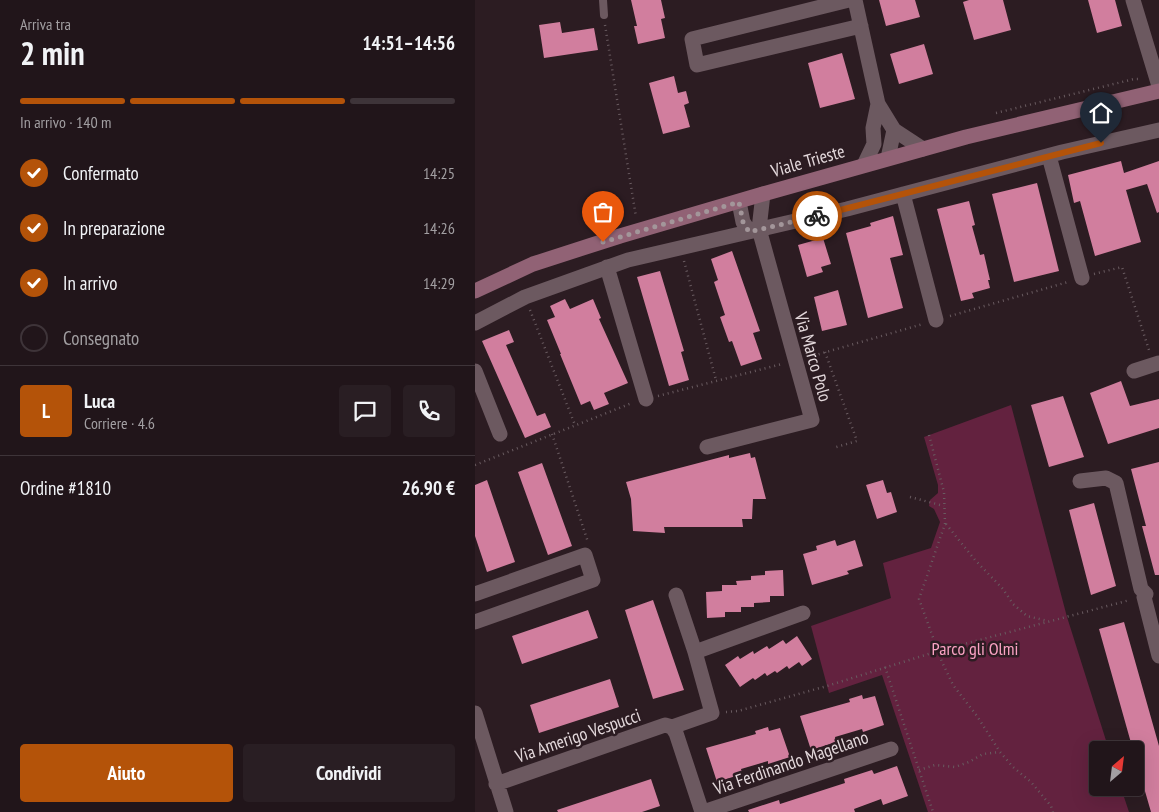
<!DOCTYPE html>
<html lang="it">
<meta charset="utf-8">
<style>
body{margin:0;font-family:"PT Sans Narrow",sans-serif;background:#291e23;color:#f1f3f6;height:100vh;display:flex;flex-direction:column;font-size:19px;white-space:nowrap}
*{box-sizing:border-box;margin:0}
p{font-size:16px;color:#a29fa2}
.icon{flex:none;width:28px;height:28px;fill:none;stroke:currentColor;stroke-width:2;stroke-linecap:round;stroke-linejoin:round}
.map{position:relative;flex:1;overflow:hidden}
.drawer{display:flex;flex-direction:column;background:#21151a;width:475px}
.drawer>*{flex:none}
.needle{width:32px;rotate:28deg}
.tools{position:absolute;left:614px;top:741px;display:grid;gap:10px}
.tools a{display:grid;place-items:center;width:55px;height:55px;border-radius:5px;background:#21151a;box-shadow:0 5px 20px #0002,0 0 0 1px #3e3439;font-size:25px}
.pin{position:absolute;display:grid;place-items:center;width:42px;height:42px;color:#fff;margin:-51px -21px;border-radius:50% 50% 50% 0;rotate:-45deg;box-shadow:0 0 5px #0007}
.pin .icon{rotate:45deg}
.courier{position:absolute;display:grid;place-items:center;width:50px;height:50px;margin:-25px;border:4px solid #b45309;border-radius:50%;background:#fff;color:#222;box-shadow:0 1px 6px #0007}
.headline em{font-style:normal;font-weight:800}
.headline div{display:flex;flex-direction:column-reverse}
.headline{display:flex;align-items:center;justify-content:space-between;height:85px;padding:0 20px}
h1{font-size:32px;font-weight:800;line-height:38px}
.bar{display:grid;grid-template-columns:repeat(4,1fr);gap:8px 5px;align-content:center;height:60px;padding:0 20px}
.bar i{height:6px;border-radius:4px;background:#3e3439}
.bar .on{background:#b45309}
.bar p{grid-column:span 4}
.line{display:flex;align-items:center;gap:12px;padding:0 20px;border-top:1px solid #3e3439}
.line div{flex:1}
.round{display:grid;place-items:center;flex:none;width:52px;height:52px;border-radius:5px;background:#291e23}
ol{padding:0 20px;list-style:none}
li{display:flex;align-items:center;gap:15px;height:55px}
li p{margin-inline-start:auto}
li .icon{padding:5px;border-radius:50%;background:#b45309;color:#fff;stroke-width:4}
li:last-child{color:#a29fa2}
li i{width:28px;height:28px;border:2px solid #3e3439;border-radius:50%}
.action{display:flex;gap:10px;margin-top:auto;padding:10px 20px}
.action a{flex:1;height:58px;border-radius:5px;background:#b45309;color:#fff;font-size:20px;font-weight:800;line-height:58px;text-align:center}
.action a+a{background:#291e23;color:#f1f3f6}
main{display:flex;flex:1;min-height:0}
.map>svg:first-child{display:block}
.green{fill:#63223f}
.building{fill:#d17e9e}
.lines{fill:none;stroke-linecap:round;stroke-linejoin:round}
.path{stroke:#695b60;stroke-width:2.5;stroke-dasharray:1 4;stroke-linecap:butt}
.lane{stroke:#6c5960;stroke-width:8}
.street{stroke:#6c5960;stroke-width:15}
.secondary{stroke:#916275;stroke-width:15}
.done{stroke:#a3969a;stroke-width:5;stroke-dasharray:0 9}
.route{stroke:#b45309;stroke-width:6}
.labels{text-anchor:middle;stroke-width:5;stroke-linejoin:round;paint-order:stroke}
.street-label{font-size:18px;fill:#e3d8db;stroke:#2c1c22}
.park-label{font-size:18px;fill:#fba3c4;stroke:#2c1c22}
</style>
<main>
<section class="drawer">
<div class="headline"><div><h1>2 min</h1><p>Arriva tra</p></div><em>14:51–14:56</em></div>
<div class="bar"><i class="on"></i><i class="on"></i><i class="on"></i><i></i><p>In arrivo · 140 m</p></div>
<ol>
<li><svg class="icon" aria-label="check" viewBox="0 0 24 24"><path d="M5 12l5 5 9-10"/></svg>Confermato<p>14:25</p></li>
<li><svg class="icon" aria-label="check" viewBox="0 0 24 24"><path d="M5 12l5 5 9-10"/></svg>In preparazione<p>14:26</p></li>
<li><svg class="icon" aria-label="check" viewBox="0 0 24 24"><path d="M5 12l5 5 9-10"/></svg>In arrivo<p>14:29</p></li>
<li><i></i>Consegnato</li>
</ol>
<div class="line" style="height:90px"><b class="round" style="background:#b45309;color:#fff">L</b><div><b>Luca</b><p>Corriere · 4.6</p></div><a class="round"><svg class="icon" aria-label="chat" viewBox="0 0 24 24"><path d="M4 5h16v11H9l-5 4z"/></svg></a><a class="round"><svg class="icon" aria-label="phone" viewBox="0 0 24 24"><path d="M5 4h4l2 5-3 2q2 4 5 5l2-3 5 2v4C11 20 4 13 5 4z"/></svg></a></div>
<div class="line" style="height:65px"><div>Ordine #1810</div><b>26.90 €</b></div>
<div class="action"><a>Aiuto</a><a>Condividi</a></div>
</section>
<div class="map">
<svg width="684" height="812" viewBox="0 0 684 812">
<rect width="100%" height="100%" fill="#2c1c22"/>
<path class="green" d="M536,405L592,617L634,750H622V788H646L654,812H453L407,675L354,693L336,626L416,598L408,563L456,548L465,522L459,509L454,506L455,500L463,493V485L449,437Z"/>
<path class="building" d="M156,0H186L190,18L186,19L190,38L163,44L159,26H162Z
M404,0H440L445,17L411,26Z
M494,0H528L536,30L499,40L488,2Z
M613,0H640L647,26L622,33Z
M85,22L87,33L119,28L123,50L69,58L64,25Z
M449,44L458,74L424,84L415,54Z
M367,53L380,99L345,108L333,63Z
M199,76L203,93L211,91L214,103L209,105L215,127L188,134L174,83Z
M646,161L649,173L684,161V212L682,213L672,184L651,190L666,242L620,256L605,201L599,203L593,175Z
M562,183L584,271L539,282L517,194Z
M494,201L500,225L497,226L505,255L509,254L515,280H513L515,288L497,293L499,298L486,301L462,209Z
M418,216L428,255L415,258L428,308L393,318L371,233L396,226L395,223Z
M348,238L356,264L346,267L348,272L332,277L323,245Z
M257,251L285,331L278,333L287,359L266,366L257,341L254,342L245,317L250,315L239,282L243,280L236,259Z
M185,271L209,351L206,352L214,380L194,386L162,277Z
M363,290L372,325L347,331L339,297Z
M90,299L95,309L118,299L126,318L124,319L153,383L129,393L134,404L119,410L115,401L106,405L85,354H86L72,320L80,317L75,306Z
M34,330L39,342L31,345L62,416L70,413L76,427L50,438L7,341Z
M646,381L655,406L684,399V428L633,444L615,393Z
M588,396L609,457L574,467L556,405Z
M275,453L276,458L280,457L291,499H278L277,519H267L268,527H189L190,533L158,531L156,499L151,482L254,455V458Z
M684,462V575H680L667,526H671L656,469Z
M67,463L97,546L73,555L43,472Z
M12,480L40,562L12,572L0,536V485Z
M408,480L412,493L416,492L422,512L402,519L391,485Z
M619,503L641,586L616,595L594,510Z
M360,540L362,546L380,540L388,566L372,571L374,574L337,585L328,554L342,550L341,546Z
M308,570L309,596H295V602L279,603V607H266V612H250V617L232,618L231,592L247,591V585H262L261,581L276,580V576L290,575V571Z
M178,600L209,690L178,699L150,610Z
M113,610L123,638L47,664L37,636Z
M649,622L684,746V812H676L663,767L660,750H658L624,629Z
M322,636L337,659L327,666L324,662L314,669L312,666L302,673L300,671L292,676L290,673L280,680L278,678L265,687L250,665L263,656L265,659L278,651L279,654L292,646L294,649L308,640L311,644Z
M135,679L144,707L64,733L55,705Z
M387,695L388,699L400,696L409,725L388,732L387,729L360,737L361,742L336,750L325,716L375,702L374,699Z
M293,727L294,731L305,728L315,757L293,764V761L266,769L267,774L242,782L231,748L281,734L280,731Z
M422,766L433,796L408,805L406,799L379,809L380,812H274L273,810L304,800L305,804L370,783L369,779L397,770L399,774Z
M176,779L185,806L167,812H83L82,810Z"/>
<g class="lines">
<path class="path" d="M130,25L161,217
M521,113L659,79H666
M209,261L241,380
M619,274L647,267L674,350
M55,310L100,425
M475,316L593,282
M350,352L382,441L358,448
M334,357L448,324
M183,396L307,364
M77,434L113,542
M454,435L469,492L470,524L444,599L467,662L478,685L502,716L525,752L538,767L556,782L576,806L578,812
M0,465L157,403
M435,497L469,506
M471,524L500,560L528,589L538,604L552,616L573,621
M410,667L458,812
M251,712L263,711L352,686L463,651L655,600
M444,770L460,765L480,767L494,762L508,754L525,752"/>
<path class="lane" d="M128,0L129,15"/>
<path class="street" d="M374,0L217,39L222,65L386,26
M380,0L403,104L419,130L448,149
M658,0L684,86
M574,156L607,278
M413,158L419,130
M389,165L399,144L398,128L403,104
M428,194L461,320
M264,202L268,222L274,231
M132,267L171,399
M0,323L50,297L153,260L372,209L587,152L684,130
M0,371L25,434
M659,371L684,363
M232,447L337,420L284,229L288,194
M605,481L631,478L641,483L666,589L671,594
M0,594L110,555L118,580L0,622
M671,594L669,597L684,656
M201,595L220,652
M0,713L31,812
M197,727L237,713L220,652L328,613
M197,727L201,733L227,812
M21,784L190,725L197,727
M228,812L416,749"/>
<path class="secondary" d="M0,291L58,264L145,236L288,194L491,137L684,91"/>
</g>
<g class="lines">
<path class="done" d="M128,242L264,202L268,222L274,232L342,216"/>
<path class="route" d="M342,216L626,143"/>
</g>
<g class="labels">
<g class="street-label">
<text transform="translate(333 161) rotate(-16)" y="6">Viale Trieste</text>
<text transform="translate(338 357) rotate(74)" y="6">Via Marco Polo</text>
<text transform="translate(103 736) rotate(-19)" y="6">Via Amerigo Vespucci</text>
<text transform="translate(316 763) rotate(-19)" y="6">Via Ferdinando Magellano</text>
</g>
<g class="park-label">
<text x="500" y="655">Parco gli Olmi</text>
</g>
</g>
</svg>
<div class="tools">
<a><svg class="needle" viewBox="-14 -14 28 28"><path d="M0-13l5 13h-10z" fill="#e53935"/><path d="M0 13l5-13h-10z" fill="#a29fa2"/></svg></a>
</div>
<div class="pin" style="left:128px;top:242px;background:#ea580c"><svg class="icon" aria-label="bag" viewBox="0 0 24 24"><path d="M5 8h14l-1 12H6zM9 8a3 3 0 0 1 6 0"/></svg></div>
<div class="pin" style="left:626px;top:143px;background:#1f2937"><svg class="icon" aria-label="home" viewBox="0 0 24 24"><path d="M3 11l9-7 9 7M6 9v11h12V9"/></svg></div>
<div class="courier" style="left:342px;top:216px"><svg class="icon" aria-label="bike" viewBox="0 0 24 24"><circle cx="6" cy="16" r="4"/><circle cx="18" cy="16" r="4"/><path d="M6 16l4-8h5l3 8M10 8l3 8H6M13 5h3"/></svg></div>
</div>
</main>
